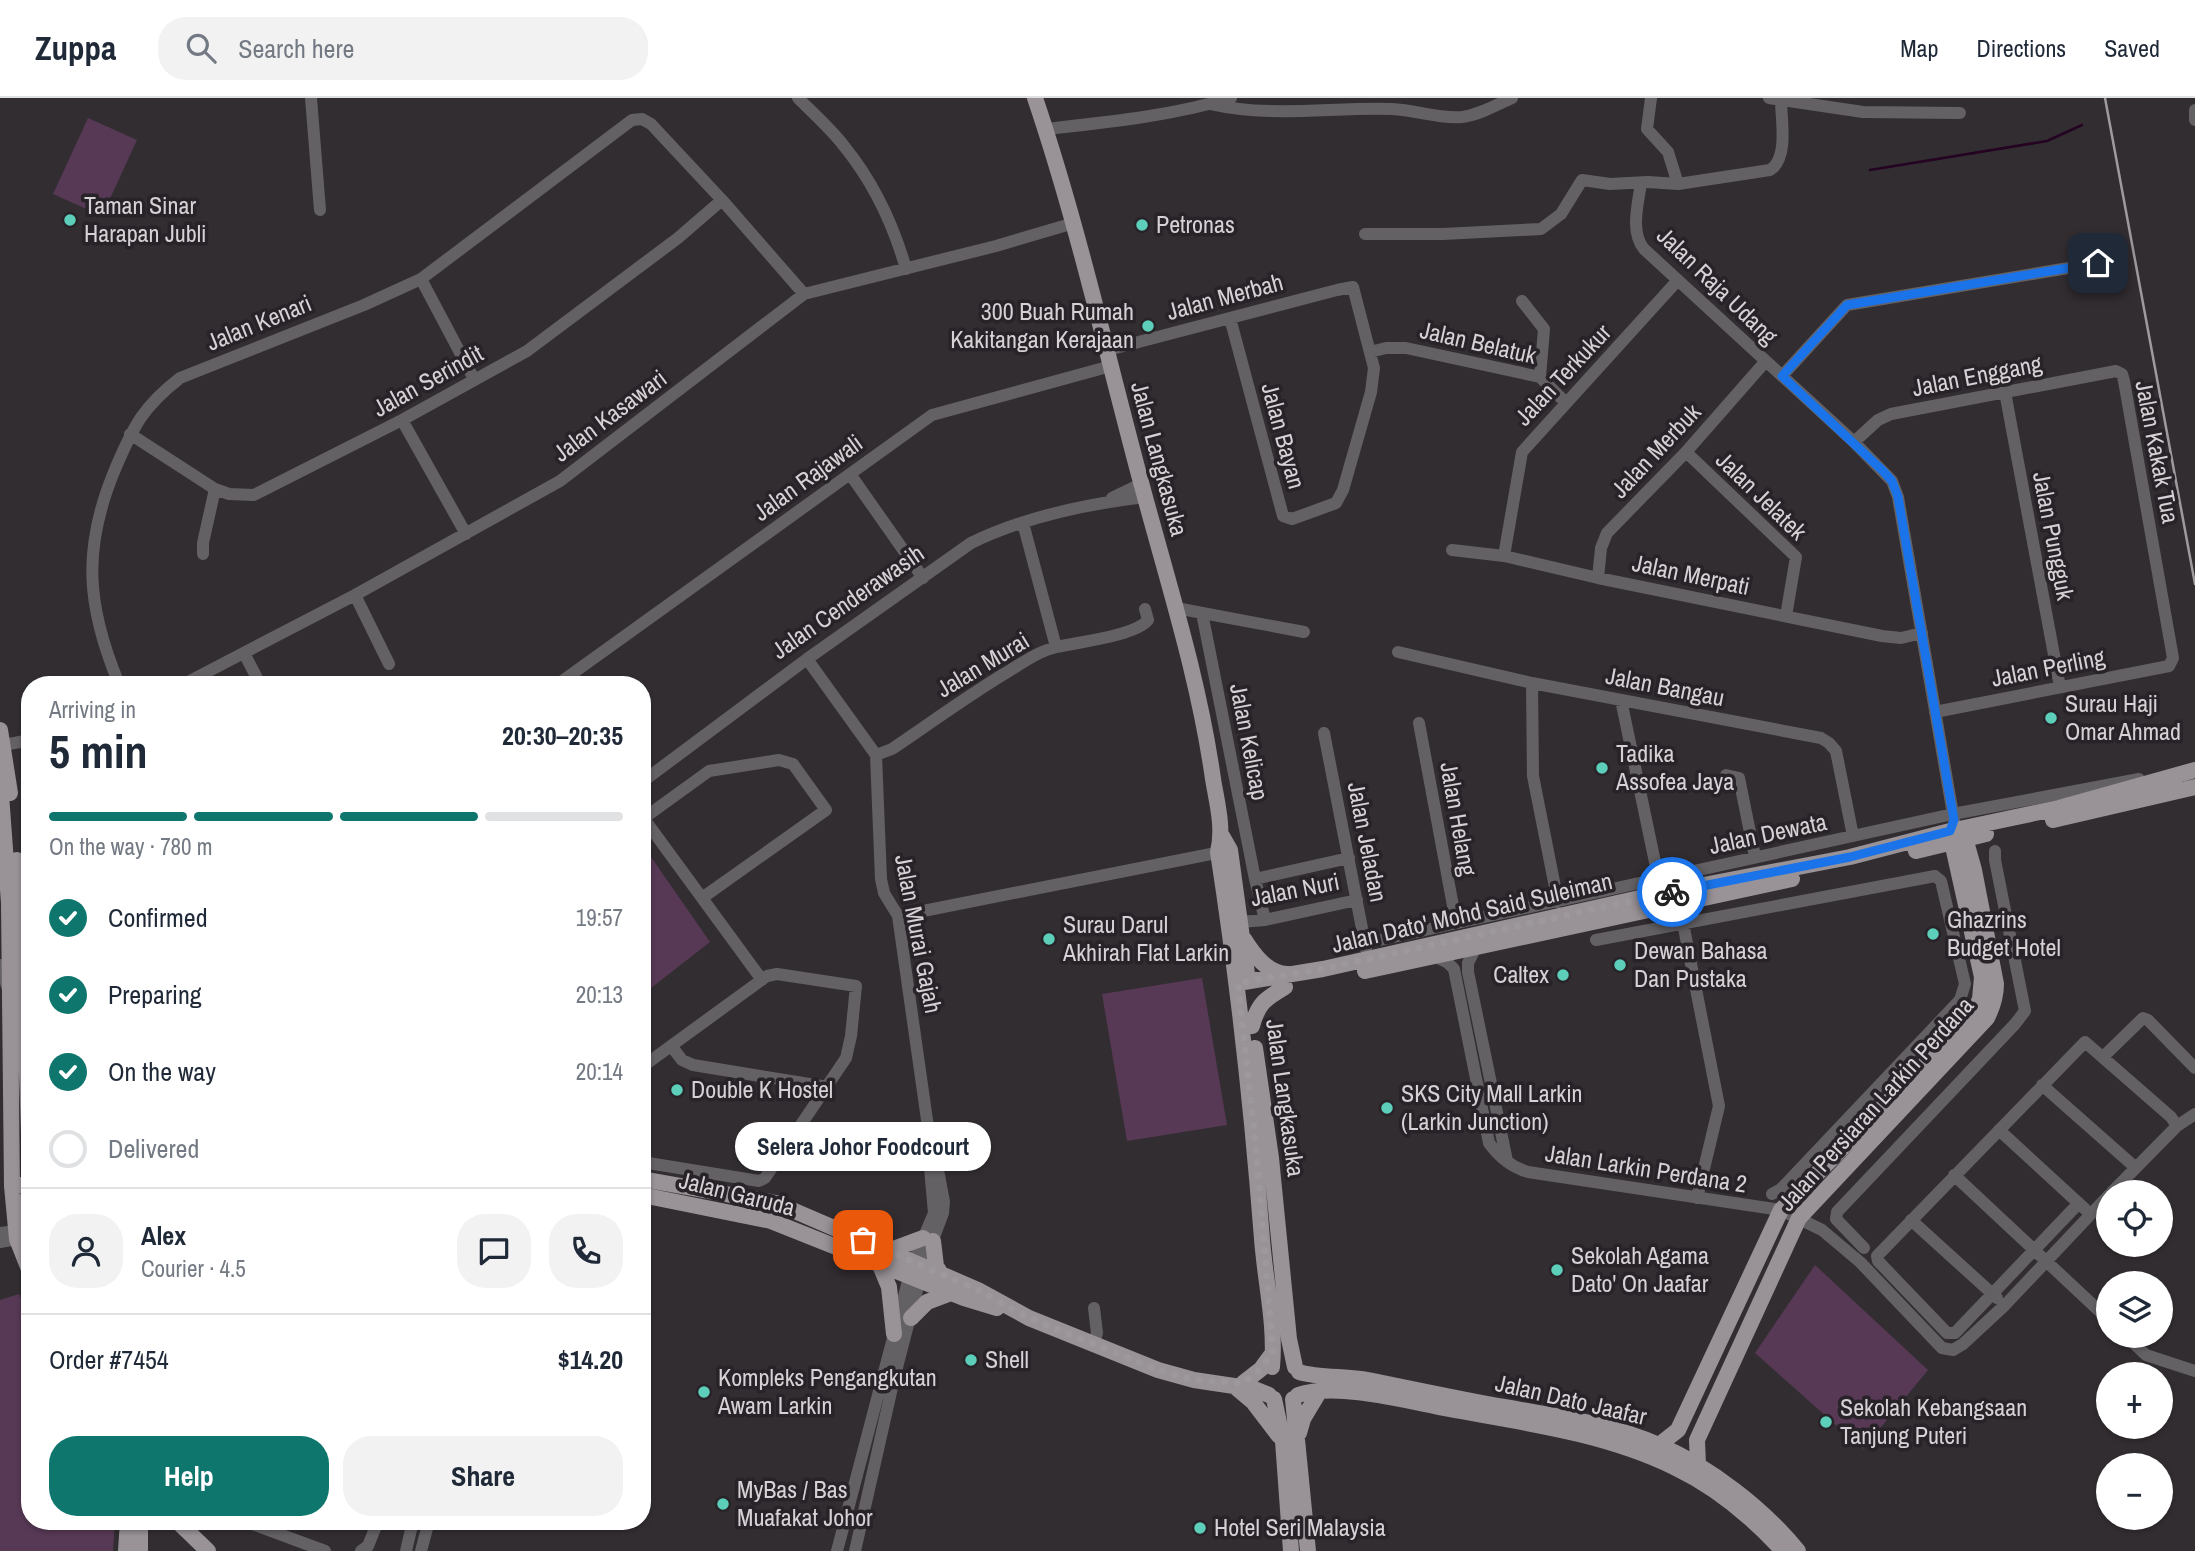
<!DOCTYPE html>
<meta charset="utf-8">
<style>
body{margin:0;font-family:"Archivo Narrow",sans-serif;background:#f2f2f3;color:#1f2937;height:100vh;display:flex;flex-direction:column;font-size:26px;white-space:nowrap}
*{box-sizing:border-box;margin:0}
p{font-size:23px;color:#747a83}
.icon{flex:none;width:38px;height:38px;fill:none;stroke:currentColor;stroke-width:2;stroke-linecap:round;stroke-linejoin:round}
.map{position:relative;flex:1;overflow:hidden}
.drawer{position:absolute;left:21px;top:578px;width:630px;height:854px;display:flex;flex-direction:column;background:#fff;border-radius:28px;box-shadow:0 2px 5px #0004}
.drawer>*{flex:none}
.controls{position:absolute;left:2096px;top:1082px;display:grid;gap:14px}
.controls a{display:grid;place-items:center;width:77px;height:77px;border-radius:50%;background:#fff;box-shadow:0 2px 5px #0004;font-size:35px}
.pin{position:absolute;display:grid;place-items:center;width:60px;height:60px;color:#fff;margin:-30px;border-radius:14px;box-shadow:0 4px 10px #0006}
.courier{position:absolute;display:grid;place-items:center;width:70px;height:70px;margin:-35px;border:5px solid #1a73e8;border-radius:50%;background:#fff;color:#222;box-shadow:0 2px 9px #0007}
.bubble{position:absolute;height:49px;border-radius:24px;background:#fff;box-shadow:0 2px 5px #0004;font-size:23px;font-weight:700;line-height:49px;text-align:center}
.overview em{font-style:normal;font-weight:700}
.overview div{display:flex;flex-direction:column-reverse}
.overview{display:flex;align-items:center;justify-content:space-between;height:119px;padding:0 28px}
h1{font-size:46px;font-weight:700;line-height:52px}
.bar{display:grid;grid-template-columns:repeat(4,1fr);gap:10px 7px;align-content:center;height:84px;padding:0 28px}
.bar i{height:9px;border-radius:5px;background:#e0e1e3}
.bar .active{background:#0f766e}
.bar p{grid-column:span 4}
.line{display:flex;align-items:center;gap:18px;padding:0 28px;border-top:2px solid #e0e1e3}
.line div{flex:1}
.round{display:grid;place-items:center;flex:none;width:74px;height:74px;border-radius:28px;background:#f2f2f3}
ol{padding:0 28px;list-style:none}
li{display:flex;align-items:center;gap:21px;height:77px}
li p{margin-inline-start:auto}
li .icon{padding:7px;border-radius:50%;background:#0f766e;color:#fff;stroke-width:4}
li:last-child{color:#747a83}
li i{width:38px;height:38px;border:4px solid #e0e1e3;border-radius:50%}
.cta{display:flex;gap:14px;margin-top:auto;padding:14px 28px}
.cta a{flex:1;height:80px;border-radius:28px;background:#0f766e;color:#fff;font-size:28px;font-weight:700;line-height:80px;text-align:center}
.cta a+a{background:#f2f2f3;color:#1f2937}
header{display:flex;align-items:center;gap:42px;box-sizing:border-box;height:98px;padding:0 35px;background:#fff;border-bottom:2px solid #e0e1e3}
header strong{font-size:33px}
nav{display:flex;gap:38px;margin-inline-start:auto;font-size:24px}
.search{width:490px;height:63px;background:#f2f2f3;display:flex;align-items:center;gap:18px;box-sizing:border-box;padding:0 24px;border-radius:28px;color:#747a83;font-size:26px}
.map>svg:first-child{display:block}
.green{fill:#573955}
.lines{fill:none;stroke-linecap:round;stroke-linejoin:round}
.stream{stroke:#240323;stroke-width:2.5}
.minor{stroke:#646164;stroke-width:12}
.major{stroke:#999398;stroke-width:16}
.rail{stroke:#9f9a9e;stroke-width:2.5}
.done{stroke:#9c989b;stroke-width:7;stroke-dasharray:0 12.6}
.route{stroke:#1a73e8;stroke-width:9}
.poi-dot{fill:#5cceba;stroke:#282328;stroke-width:2.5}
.labels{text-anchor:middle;stroke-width:7;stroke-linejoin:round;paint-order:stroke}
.poi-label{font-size:24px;fill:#d5d1d4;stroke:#282328;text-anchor:start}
.street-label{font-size:24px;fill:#d5d1d4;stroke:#282328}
</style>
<header>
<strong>Zuppa</strong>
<div class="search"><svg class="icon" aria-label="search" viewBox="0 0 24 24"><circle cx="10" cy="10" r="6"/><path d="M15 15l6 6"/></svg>Search here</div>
<nav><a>Map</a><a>Directions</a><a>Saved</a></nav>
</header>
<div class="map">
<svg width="2195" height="1453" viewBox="0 0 2195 1453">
<rect width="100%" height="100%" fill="#322d31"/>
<path class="green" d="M88,20L137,42L102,118L53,96Z
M642,746L710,844L642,897Z
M1202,880L1227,1027L1127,1043L1102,896Z
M1815,1167L1928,1272L1863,1351L1755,1255Z
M19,1196L30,1222V1423H115L113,1453H0V1202Z"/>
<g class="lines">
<path class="stream" d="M1870,72L2047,43L2082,27"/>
<path class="minor" d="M311,0L320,112
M798,0C814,16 831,31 844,48C874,85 893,125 906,171
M1651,0L1647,31L1668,54L1678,86
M1769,0L1863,14L1960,15
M1210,6C1271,20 1331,9 1392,11C1416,12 1438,21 1462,19C1479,17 1496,7 1512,0
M2195,12V22
M1046,31C1109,24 1170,18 1231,0
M1641,85C1638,106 1630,134 1644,151L1854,344L1892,383L1898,399L1954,722
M1365,136H1443L1541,131L1561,116L1582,82L1610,86L1648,84L1678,86L1770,72C1789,60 1781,22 1781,2
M421,181L474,281
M1522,203L1544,231L1540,279
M1108,252L1337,192L1353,189L1374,270L1371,294L1343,392L1336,405L1292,421L1283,418L1230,220
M1370,254L1386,250H1406L1540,279L1566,305
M1782,278L1847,207L2098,165
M2005,294L2060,589
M402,322L466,436
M130,336L215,391L229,396L254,397L402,322L527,253L678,140L722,102
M1854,344L1878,322L1891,316L2116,273L2122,276L2124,283L2173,560L2169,568L1935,614
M1686,354L1796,459L1786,518
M850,376L923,480
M1112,400L1141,386
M1023,425L1056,549
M1452,452L1504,458L1598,480L1882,538L1901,540L1922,535
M203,456V445L215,391
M1504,458L1522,354L1678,182
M1598,480L1601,450L1607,435L1686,354L1765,264
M355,497L389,566
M1176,510L1304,534
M1202,515L1255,781L1265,822
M1398,554L1532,585L1821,640L1829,645L1836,653L1853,738
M244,555L260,586
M807,561L876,657L881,781L884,795L898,818L932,1057L936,1061L944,1104L943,1115L923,1169L894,1281L855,1453
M1532,585L1533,678L1558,804
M119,586C86,507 82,449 116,369C134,327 143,309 180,280L364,207L421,181L632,22L642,21L651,26L722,102L804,196
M184,586L355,497L560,383L804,196L996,148L1074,125
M558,586L932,317L1111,268
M1621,602L1660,788
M1419,625L1456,824
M1324,635L1366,851
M4,647L30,642
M876,657L892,651C929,626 966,599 1004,576C1021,566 1038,553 1057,549C1078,544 1135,538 1148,522L1145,511
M1726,677L1739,680L1755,759
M642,684L807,561L971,445C1024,419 1086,406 1145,399
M642,718L762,882
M644,720L709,673L779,662L793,666L826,712L702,800
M1255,781L1349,760
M898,818L1226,753
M1240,824L1265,822L1357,802
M1683,825L1719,1008L1697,1100
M1596,842L1935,778L1941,783L1965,886L1960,902L1781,1091L1772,1096
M1366,845L1953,716L2139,681
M1476,849L1468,865V874L1507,1063
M1436,859L1448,865L1454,871L1489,1045C1499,1059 1511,1069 1528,1074L1781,1112L1822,1132L1860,1164L1942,1250L1953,1252L1963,1246L2005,1207L2109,1097
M0,867L7,888
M672,949L682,962L693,967L828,989
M2104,958L2143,920L2148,922L2195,970
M642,969L767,878L777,876L856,888L851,938L846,960L765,1080L759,1083
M2042,987L2136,1070
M2177,1028L2195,1016
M1999,1032L2085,1111
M642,1064L759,1083
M1954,1077L2109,1222
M2079,1105L1955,1235H1947L1878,1163L1877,1158L2085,944L2171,1019L2177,1028L2112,1094
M1911,1122L1997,1200
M0,1135L16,1133
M0,1144L17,1141
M1864,1150L1836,1121L1837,1114L2015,926L2025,913L1995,762V753
M2125,1237L2146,1257L2195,1273
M1094,1246L1097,1235L1094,1210
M244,1423L325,1453
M361,1453L368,1448L378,1423
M406,1453L413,1423
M421,1453L429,1423
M837,1453L913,1164L934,1115L930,1070"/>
<path class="major" d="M1035,0C1078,127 1107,258 1142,388C1168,485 1199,581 1213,681C1217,705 1224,730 1218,754C1238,884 1252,1010 1262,1141C1265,1183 1276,1227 1272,1269
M0,632L10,695
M0,683L9,805L12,1088L17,1141L30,1174
M2053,722L2195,689
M1222,738L1230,752L1248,883
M1916,753L1986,736
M17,762L21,805L30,1064
M1244,841C1254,857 1267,875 1287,876
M1365,873L1792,781
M1238,885L1323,871L1662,795L1850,759L1950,733L2059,710L2195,672
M1252,928C1258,905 1265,901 1285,889
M1255,950L1271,1060L1289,1241L1295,1269
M642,1081L776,1105L978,1192L1029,1220L1158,1272L1194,1282L1254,1291L1269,1297
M12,1088L30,1086
M642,1097L771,1123L964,1200L997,1210
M17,1141L30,1123
M933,1143L936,1168L941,1176
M888,1153L923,1140
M879,1165L889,1189L894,1236
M911,1220L927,1204L951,1195
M1299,1274C1317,1280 1347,1278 1368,1282C1413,1291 1459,1301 1504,1309C1556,1318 1611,1326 1659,1347C1710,1369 1764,1411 1798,1453
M1243,1285L1261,1271L1272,1256
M1234,1288L1253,1304L1279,1338
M1298,1297C1338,1284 1407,1303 1449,1311C1525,1325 1604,1335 1674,1369C1716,1389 1752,1419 1783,1453
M1274,1301L1283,1343L1291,1453
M1293,1301L1308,1453
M1299,1335L1303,1321L1321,1291
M1659,1347L1678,1332L1781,1112L1972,919L1980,901L1982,879L1950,735
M1698,1367L1697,1342L1799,1120L1987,920C1993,908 1996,899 1996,886L1974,772L1963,733
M177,1423L208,1453
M126,1453L128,1423
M140,1453V1423"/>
<path class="rail" d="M2105,0L2195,486"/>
</g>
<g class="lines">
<path class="done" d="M863,1142L978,1192L1029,1220L1158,1272L1194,1282L1243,1285L1261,1271L1273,1254L1257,1060L1238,885L1323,871L1672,794"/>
<path class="route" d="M1672,794L1850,759L1950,733L1954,722L1898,399L1892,383L1883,373L1782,278L1847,207L2098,165"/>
</g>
<g class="poi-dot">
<circle cx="70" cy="122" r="7"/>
<circle cx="1142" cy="127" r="7"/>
<circle cx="1148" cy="228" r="7"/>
<circle cx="2051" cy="620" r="7"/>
<circle cx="1602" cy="670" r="7"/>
<circle cx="1933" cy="836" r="7"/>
<circle cx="1049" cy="841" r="7"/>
<circle cx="1620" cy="867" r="7"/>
<circle cx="1563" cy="877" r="7"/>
<circle cx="677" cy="992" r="7"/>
<circle cx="1387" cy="1010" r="7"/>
<circle cx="1557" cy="1172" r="7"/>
<circle cx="971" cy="1262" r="7"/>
<circle cx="704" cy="1294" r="7"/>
<circle cx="1826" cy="1324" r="7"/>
<circle cx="723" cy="1406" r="7"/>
<circle cx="1200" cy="1430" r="7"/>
</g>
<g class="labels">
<g class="poi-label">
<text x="84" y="116">Taman Sinar<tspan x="84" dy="28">Harapan Jubli</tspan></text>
<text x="1156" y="135">Petronas</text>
<text x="1134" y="222" text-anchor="end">300 Buah Rumah<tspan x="1134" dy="28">Kakitangan Kerajaan</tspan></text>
<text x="2065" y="614">Surau Haji<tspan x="2065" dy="28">Omar Ahmad</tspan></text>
<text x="1616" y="664">Tadika<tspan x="1616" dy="28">Assofea Jaya</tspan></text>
<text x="1947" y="830">Ghazrins<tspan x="1947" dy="28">Budget Hotel</tspan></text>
<text x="1063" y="835">Surau Darul<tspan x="1063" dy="28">Akhirah Flat Larkin</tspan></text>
<text x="1634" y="861">Dewan Bahasa<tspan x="1634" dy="28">Dan Pustaka</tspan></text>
<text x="1549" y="885" text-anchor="end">Caltex</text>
<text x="691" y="1000">Double K Hostel</text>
<text x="1401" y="1004">SKS City Mall Larkin<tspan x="1401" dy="28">(Larkin Junction)</tspan></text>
<text x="1571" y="1166">Sekolah Agama<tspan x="1571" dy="28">Dato' On Jaafar</tspan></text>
<text x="985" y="1270">Shell</text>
<text x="718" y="1288">Kompleks Pengangkutan<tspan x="718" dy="28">Awam Larkin</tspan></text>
<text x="1840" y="1318">Sekolah Kebangsaan<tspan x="1840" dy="28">Tanjung Puteri</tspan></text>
<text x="737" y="1400">MyBas / Bas<tspan x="737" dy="28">Muafakat Johor</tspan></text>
<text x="1214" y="1438">Hotel Seri Malaysia</text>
</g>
<g class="street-label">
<text transform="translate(1717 188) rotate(44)" y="8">Jalan Raja Udang</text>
<text transform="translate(1225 199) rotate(-15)" y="8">Jalan Merbah</text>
<text transform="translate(259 225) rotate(-22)" y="8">Jalan Kenari</text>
<text transform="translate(1478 245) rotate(13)" y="8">Jalan Belatuk</text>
<text transform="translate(1563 277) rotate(-47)" y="8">Jalan Terkukur</text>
<text transform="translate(1977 278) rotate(-11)" y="8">Jalan Enggang</text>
<text transform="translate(428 283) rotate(-29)" y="8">Jalan Serindit</text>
<text transform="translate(610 318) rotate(-37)" y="8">Jalan Kasawari</text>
<text transform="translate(1283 338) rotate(75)" y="8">Jalan Bayan</text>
<text transform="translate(1656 353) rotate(-47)" y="8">Jalan Merbuk</text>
<text transform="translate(2157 354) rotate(79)" y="8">Jalan Kakak Tua</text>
<text transform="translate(1159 361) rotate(75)" y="8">Jalan Langkasuka</text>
<text transform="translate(808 380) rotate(-36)" y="8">Jalan Rajawali</text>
<text transform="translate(1761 398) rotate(44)" y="8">Jalan Jelatek</text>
<text transform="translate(2053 438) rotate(79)" y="8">Jalan Pungguk</text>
<text transform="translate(1691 477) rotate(12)" y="8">Jalan Merpati</text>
<text transform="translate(848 504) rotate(-35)" y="8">Jalan Cenderawasih</text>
<text transform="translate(983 567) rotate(-31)" y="8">Jalan Murai</text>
<text transform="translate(2048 570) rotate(-11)" y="8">Jalan Perling</text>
<text transform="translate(1665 589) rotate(11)" y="8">Jalan Bangau</text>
<text transform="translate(1249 644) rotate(79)" y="8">Jalan Kelicap</text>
<text transform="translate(1458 721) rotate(80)" y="8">Jalan Helang</text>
<text transform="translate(1768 736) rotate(-12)" y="8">Jalan Dewata</text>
<text transform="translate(1367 744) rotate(79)" y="8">Jalan Jeladan</text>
<text transform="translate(1295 792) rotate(-11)" y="8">Jalan Nuri</text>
<text transform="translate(1472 815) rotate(-13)" y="8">Jalan Dato' Mohd Said Suleiman</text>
<text transform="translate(918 836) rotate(79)" y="8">Jalan Murai Gajah</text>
<text transform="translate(1285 1000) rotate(82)" y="8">Jalan Langkasuka</text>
<text transform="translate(1876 1006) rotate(-48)" y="8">Jalan Persiaran Larkin Perdana</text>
<text transform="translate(1646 1071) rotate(9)" y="8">Jalan Larkin Perdana 2</text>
<text transform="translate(737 1096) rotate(14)" y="8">Jalan Garuda</text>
<text transform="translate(1571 1302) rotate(13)" y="8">Jalan Dato Jaafar</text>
</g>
</g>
</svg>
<div class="controls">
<a><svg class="icon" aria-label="locate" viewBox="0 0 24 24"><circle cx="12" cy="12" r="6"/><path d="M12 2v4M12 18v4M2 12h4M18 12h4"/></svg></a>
<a><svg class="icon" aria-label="layers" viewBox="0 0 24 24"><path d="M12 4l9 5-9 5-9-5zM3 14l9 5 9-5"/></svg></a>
<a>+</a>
<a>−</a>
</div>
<div class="pin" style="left:863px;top:1142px;background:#ea580c"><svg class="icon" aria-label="bag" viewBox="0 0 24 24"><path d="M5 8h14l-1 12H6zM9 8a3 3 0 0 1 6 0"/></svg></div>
<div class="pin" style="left:2098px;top:165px;background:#1f2937"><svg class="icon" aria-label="home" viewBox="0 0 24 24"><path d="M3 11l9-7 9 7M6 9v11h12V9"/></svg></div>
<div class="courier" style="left:1672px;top:794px"><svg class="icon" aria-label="bike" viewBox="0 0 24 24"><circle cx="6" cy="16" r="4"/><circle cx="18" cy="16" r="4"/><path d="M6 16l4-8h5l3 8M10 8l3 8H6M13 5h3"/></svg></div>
<div class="bubble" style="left:735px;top:1024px;width:256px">Selera Johor Foodcourt</div>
<section class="drawer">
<div class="overview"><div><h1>5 min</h1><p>Arriving in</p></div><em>20:30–20:35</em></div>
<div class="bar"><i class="active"></i><i class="active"></i><i class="active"></i><i></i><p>On the way · 780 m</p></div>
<ol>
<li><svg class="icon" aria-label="check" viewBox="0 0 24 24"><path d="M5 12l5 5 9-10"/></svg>Confirmed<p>19:57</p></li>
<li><svg class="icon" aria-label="check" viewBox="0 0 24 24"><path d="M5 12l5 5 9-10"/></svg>Preparing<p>20:13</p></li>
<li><svg class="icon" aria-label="check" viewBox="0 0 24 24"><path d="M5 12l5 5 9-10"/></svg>On the way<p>20:14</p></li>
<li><i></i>Delivered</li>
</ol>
<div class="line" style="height:126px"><a class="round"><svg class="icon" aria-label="person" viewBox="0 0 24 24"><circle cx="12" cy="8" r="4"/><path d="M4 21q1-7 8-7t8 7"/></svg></a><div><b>Alex</b><p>Courier · 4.5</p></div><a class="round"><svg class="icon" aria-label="chat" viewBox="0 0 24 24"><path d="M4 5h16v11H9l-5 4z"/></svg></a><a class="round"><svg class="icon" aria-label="phone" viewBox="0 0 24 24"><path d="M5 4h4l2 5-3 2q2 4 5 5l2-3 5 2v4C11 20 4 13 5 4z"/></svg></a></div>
<div class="line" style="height:91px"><div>Order #7454</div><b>$14.20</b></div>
<div class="cta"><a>Help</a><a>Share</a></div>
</section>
</div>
